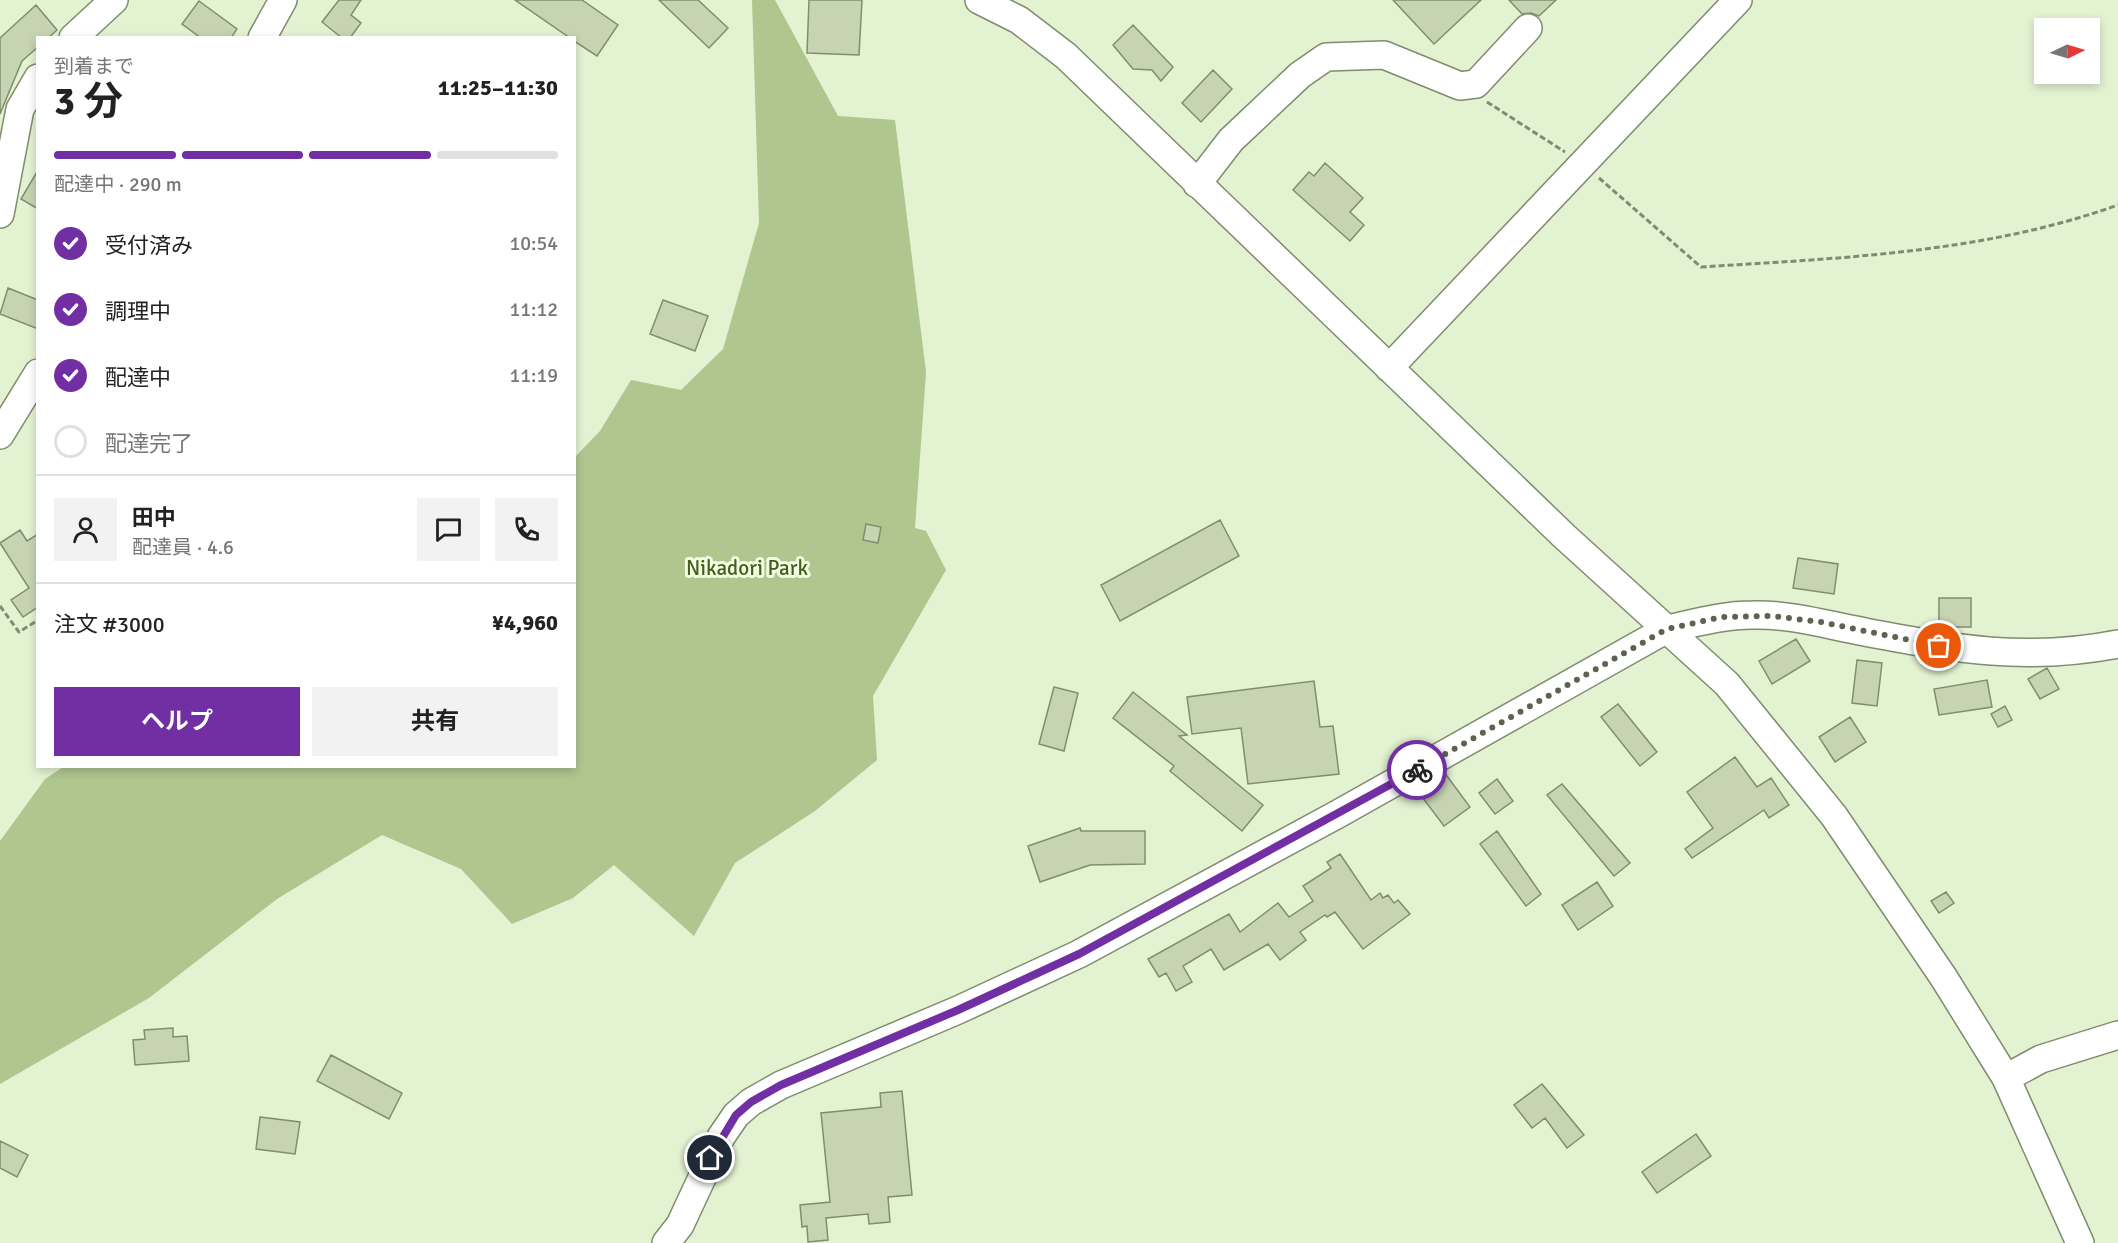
<!DOCTYPE html>
<html lang="ja">
<meta charset="utf-8">
<style>
body{margin:0;font-family:Signika,"Noto Sans JP",sans-serif;background:#f2f2f2;color:#222;height:100vh;display:flex;flex-direction:column;font-size:22px;white-space:nowrap}
*{box-sizing:border-box;margin:0}
p{font-size:20px;color:#767676}
.icon{flex:none;width:33px;height:33px;fill:none;stroke:currentColor;stroke-width:2;stroke-linecap:round;stroke-linejoin:round}
.map{position:relative;flex:1;overflow:hidden}
.details{position:absolute;left:36px;top:36px;width:540px;height:732px;display:flex;flex-direction:column;background:#fff;border-radius:0px;box-shadow:0 3px 9px #0003}
.details>*{flex:none}
.needle{width:39px;rotate:85deg}
.buttons{position:absolute;left:2034px;top:18px;display:grid;gap:12px}
.buttons a{display:grid;place-items:center;width:66px;height:66px;border-radius:0px;background:#fff;box-shadow:0 3px 9px #0003;font-size:30px}
.pin{position:absolute;display:grid;place-items:center;width:51px;height:51px;color:#fff;margin:-26px;border:3px solid #fff;border-radius:50%;box-shadow:0 2px 6px #0007}
.courier{position:absolute;display:grid;place-items:center;width:60px;height:60px;margin:-30px;border:4px solid #712fa3;border-radius:50%;background:#fff;color:#222;box-shadow:0 2px 8px #0007}
.overview em{font-style:normal;font-weight:700}
.overview div{display:flex;flex-direction:column-reverse}
.overview{display:flex;align-items:center;justify-content:space-between;height:102px;padding:0 18px}
h1{font-size:39px;font-weight:700;line-height:45px}
.bar{display:grid;grid-template-columns:repeat(4,1fr);gap:9px 6px;align-content:center;height:72px;padding:0 18px}
.bar i{height:8px;border-radius:4px;background:#e0e0e0}
.bar .selected{background:#712fa3}
.bar p{grid-column:span 4}
.line{display:flex;align-items:center;gap:15px;padding:0 18px;border-top:2px solid #e0e0e0}
.line div{flex:1}
.round{display:grid;place-items:center;flex:none;width:63px;height:63px;border-radius:0px;background:#f2f2f2}
ol{padding:0 18px;list-style:none}
li{display:flex;align-items:center;gap:18px;height:66px}
li p{margin-inline-start:auto}
li .icon{padding:6px;border-radius:50%;background:#712fa3;color:#fff;stroke-width:4}
li:last-child{color:#767676}
li i{width:33px;height:33px;border:3px solid #e0e0e0;border-radius:50%}
.action{display:flex;gap:12px;margin-top:auto;padding:12px 18px}
.action a{flex:1;height:69px;border-radius:0px;background:#712fa3;color:#fff;font-size:24px;font-weight:700;line-height:69px;text-align:center}
.action a+a{background:#f2f2f2;color:#222}
.map>svg:first-child{display:block}
.green{fill:#afc68f}
.building{fill:#c6d4b3;stroke:#808e6f;stroke-width:1.5}
.lines{fill:none;stroke-linecap:round;stroke-linejoin:round}
.minor-casing{stroke:#7f8c6d;stroke-width:30}
.path{stroke:#818b74;stroke-width:3;stroke-dasharray:6 3;stroke-linecap:butt}
.minor{stroke:#fff;stroke-width:27}
.done{stroke:#5c6451;stroke-width:6;stroke-dasharray:0 10.8}
.route{stroke:#712fa3;stroke-width:8}
.labels{text-anchor:middle;stroke-width:6;stroke-linejoin:round;paint-order:stroke}
.park-label{font-size:21px;fill:#465d1b;stroke:#f2fee3}
</style>
<div class="map">
<svg width="2118" height="1243" viewBox="0 0 2118 1243">
<rect width="100%" height="100%" fill="#e3f2d1"/>
<path class="green" d="M752,0H775L838,116L895,120L926,372L915,528L926,531L946,570L873,696L877,760L815,811L735,863L694,936L614,865L573,898L512,924L461,869L382,835L277,899L149,998L0,1084V841L45,779L63,767L574,766L575,457L600,431L631,380L681,390L723,349L759,223Z"/>
<path class="building" d="M339,0H361L351,15L361,23L350,38H342L322,22Z
M515,0H582L618,25L597,56L574,41V38H570Z
M659,0H698L728,28L709,48Z
M809,0H862L859,55L807,53Z
M1393,0H1481L1434,44Z
M1509,0H1556L1539,16L1531,13L1522,14Z
M199,1L237,29L231,38H201L182,24Z
M36,5L57,30L48,38H38V47L22,61L0,114V38Z
M1133,25L1173,67L1161,81L1152,70L1133,69L1113,45Z
M1213,70L1232,89L1201,122L1182,103Z
M1325,163L1363,198L1350,212L1364,225L1350,241L1293,190L1309,172L1314,176Z
M38,170V209L21,199Z
M8,288L38,300V329L0,314Z
M663,300L708,316L695,351L650,334Z
M1220,520L1239,556L1120,621L1101,585Z
M866,524L881,527L878,543L863,540Z
M20,530L27,541L38,534V607L23,617L11,600L29,588L0,543Z
M1798,558L1838,564L1834,594L1793,588Z
M1939,598H1971V627H1939Z
M1796,639L1810,661L1772,684L1759,661Z
M1857,660L1882,663L1877,706L1852,703Z
M2047,668L2059,689L2040,699L2028,679Z
M1987,680L1992,707L1939,715L1934,689Z
M1314,681L1320,727L1333,726L1339,774L1248,784L1241,728L1192,734L1187,697Z
M1054,687L1078,693L1064,751L1039,744Z
M1133,692L1187,735L1179,736L1263,805L1242,831L1170,771L1174,766L1113,718Z
M1618,704L1657,752L1640,766L1601,717Z
M2005,706L2012,720L1998,727L1991,714Z
M1850,717L1866,742L1835,762L1819,737Z
M1735,757L1757,787L1771,778L1789,805L1769,818L1764,810L1692,858L1685,849L1713,828L1687,792Z
M1444,772L1470,807L1444,826L1416,789Z
M1497,779L1513,801L1495,814L1479,793Z
M1562,784L1630,863L1614,876L1547,795Z
M1080,828L1081,831H1145V864L1090,865L1040,882L1028,846Z
M1497,831L1541,894L1526,906L1480,844Z
M1340,854L1371,900L1380,893L1383,898L1388,895L1394,903L1398,900L1410,914L1363,949L1335,912L1327,917L1325,915L1300,932L1306,940L1280,960L1268,944L1224,970L1211,949L1183,966L1192,982L1176,991L1166,973L1159,977L1148,959L1229,914L1240,932L1278,903L1289,917L1313,901L1303,886L1331,868L1327,862Z
M1597,882L1613,906L1578,930L1562,905Z
M1946,892L1954,903L1939,913L1931,901Z
M173,1028V1037L187,1036L189,1061L135,1065L133,1040L145,1039L144,1030Z
M331,1055L402,1093L389,1119L317,1081Z
M1542,1084L1584,1135L1567,1148L1545,1118L1532,1128L1514,1105Z
M902,1091L912,1195L888,1197L890,1222L869,1224L868,1214L826,1218L828,1240L808,1242L807,1226L802,1227L800,1205L830,1202L821,1113L881,1107L880,1093Z
M260,1117L300,1122L295,1154L256,1149Z
M1696,1134L1711,1156L1657,1193L1642,1172Z
M0,1141L28,1155L17,1177L0,1168Z"/>
<g class="lines">
<g class="minor-casing">
<path id="minor" d="M979,0L1019,20L1066,56L1564,536L1727,684L1834,816L1944,978L2006,1078L2080,1243
M73,38L114,0
M262,38L283,0
M1197,184L1231,140L1300,75L1326,57L1384,55L1460,86L1476,84L1528,28
M0,214L20,109L38,78
M1389,368L1738,0
M0,435L38,373
M2006,1078L2041,1059L2118,1035
M666,1243L680,1225L721,1137L736,1115L751,1102L781,1085L958,1010L1079,954L1338,814L1667,629C1695,623 1723,615 1752,615C1791,614 1827,625 1865,632C1956,649 2025,662 2118,644"/>
</g>
<path class="path" d="M1487,102L1565,152
M1599,178L1701,267C1842,258 1984,253 2118,205
M0,606L19,632L38,620"/>
<use href="#minor" class="minor"/>
</g>
<g class="lines">
<path class="done" d="M1417,770L1667,629L1722,617L1772,616L1821,622L1939,646"/>
<path class="route" d="M710,1158L736,1115L751,1102L781,1085L958,1010L1079,954L1417,770"/>
</g>
<g class="labels">
<g class="park-label">
<text x="747" y="575">Nikadori Park</text>
</g>
</g>
</svg>
<div class="buttons">
<a><svg class="needle" viewBox="-14 -14 28 28"><path d="M0-13l5 13h-10z" fill="#e53935"/><path d="M0 13l5-13h-10z" fill="#767676"/></svg></a>
</div>
<div class="pin" style="left:1939px;top:646px;background:#ea580c"><svg class="icon" aria-label="bag" viewBox="0 0 24 24"><path d="M5 8h14l-1 12H6zM9 8a3 3 0 0 1 6 0"/></svg></div>
<div class="pin" style="left:710px;top:1158px;background:#1f2937"><svg class="icon" aria-label="home" viewBox="0 0 24 24"><path d="M3 11l9-7 9 7M6 9v11h12V9"/></svg></div>
<div class="courier" style="left:1417px;top:770px"><svg class="icon" aria-label="bike" viewBox="0 0 24 24"><circle cx="6" cy="16" r="4"/><circle cx="18" cy="16" r="4"/><path d="M6 16l4-8h5l3 8M10 8l3 8H6M13 5h3"/></svg></div>
<section class="details">
<div class="overview"><div><h1>3 分</h1><p>到着まで</p></div><em>11:25–11:30</em></div>
<div class="bar"><i class="selected"></i><i class="selected"></i><i class="selected"></i><i></i><p>配達中 · 290 m</p></div>
<ol>
<li><svg class="icon" aria-label="check" viewBox="0 0 24 24"><path d="M5 12l5 5 9-10"/></svg>受付済み<p>10:54</p></li>
<li><svg class="icon" aria-label="check" viewBox="0 0 24 24"><path d="M5 12l5 5 9-10"/></svg>調理中<p>11:12</p></li>
<li><svg class="icon" aria-label="check" viewBox="0 0 24 24"><path d="M5 12l5 5 9-10"/></svg>配達中<p>11:19</p></li>
<li><i></i>配達完了</li>
</ol>
<div class="line" style="height:108px"><a class="round"><svg class="icon" aria-label="person" viewBox="0 0 24 24"><circle cx="12" cy="8" r="4"/><path d="M4 21q1-7 8-7t8 7"/></svg></a><div><b>田中</b><p>配達員 · 4.6</p></div><a class="round"><svg class="icon" aria-label="chat" viewBox="0 0 24 24"><path d="M4 5h16v11H9l-5 4z"/></svg></a><a class="round"><svg class="icon" aria-label="phone" viewBox="0 0 24 24"><path d="M5 4h4l2 5-3 2q2 4 5 5l2-3 5 2v4C11 20 4 13 5 4z"/></svg></a></div>
<div class="line" style="height:78px"><div>注文 #3000</div><b>¥4,960</b></div>
<div class="action"><a>ヘルプ</a><a>共有</a></div>
</section>
</div>
